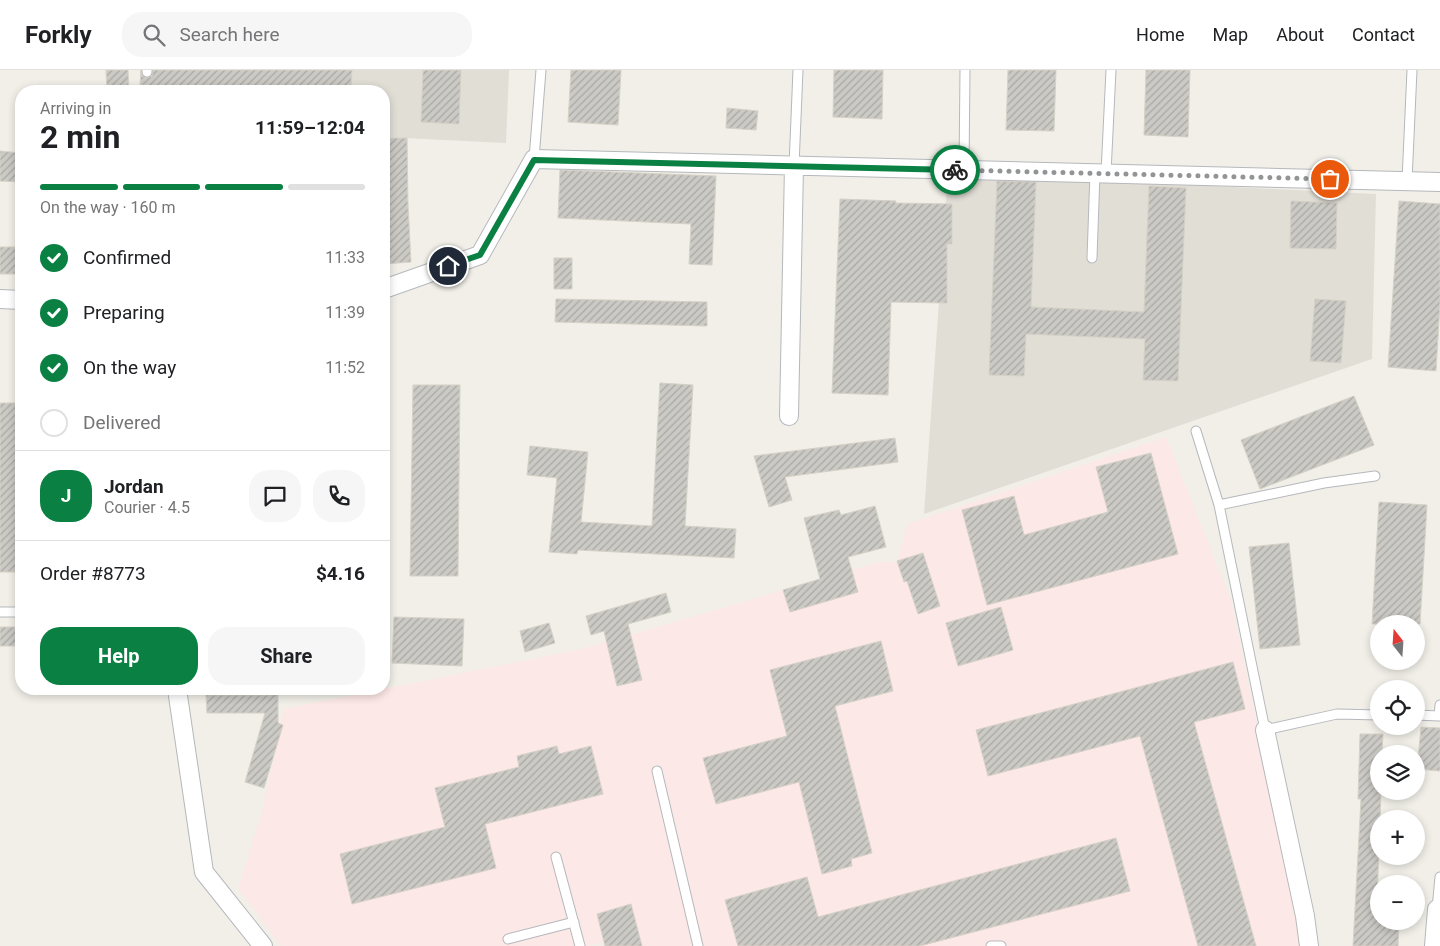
<!DOCTYPE html>
<meta charset="utf-8">
<style>
body{margin:0;font-family:Roboto,sans-serif;background:#f6f6f6;color:#202124;height:100vh;display:flex;flex-direction:column;font-size:19px;white-space:nowrap}
*{box-sizing:border-box;margin:0}
p{font-size:16px;color:#757577}
.icon{flex:none;width:28px;height:28px;fill:none;stroke:currentColor;stroke-width:2;stroke-linecap:round;stroke-linejoin:round}
.map{position:relative;flex:1;overflow:hidden}
.sheet{position:absolute;left:15px;top:15px;width:375px;height:610px;display:flex;flex-direction:column;background:#fff;border-radius:20px;box-shadow:0 2px 8px #0003}
.sheet>*{flex:none}
.needle{width:32px;rotate:343deg}
.buttons{position:absolute;left:1370px;top:545px;display:grid;gap:10px}
.buttons a{display:grid;place-items:center;width:55px;height:55px;border-radius:50%;background:#fff;box-shadow:0 2px 8px #0003;font-size:25px}
.pin{position:absolute;display:grid;place-items:center;width:42px;height:42px;color:#fff;margin:-21px;border:2px solid #fff;border-radius:50%;box-shadow:0 1px 5px #0007}
.courier{position:absolute;display:grid;place-items:center;width:50px;height:50px;margin:-25px;border:4px solid #0b8043;border-radius:50%;background:#fff;color:#222;box-shadow:0 1px 6px #0007}
.headline em{font-style:normal;font-weight:700}
.headline div{display:flex;flex-direction:column-reverse}
.headline{display:flex;align-items:center;justify-content:space-between;height:85px;padding:0 25px}
h1{font-size:32px;font-weight:700;line-height:38px}
.bar{display:grid;grid-template-columns:repeat(4,1fr);gap:8px 5px;align-content:center;height:60px;padding:0 25px}
.bar i{height:6px;border-radius:4px;background:#e0e0e0}
.bar .current{background:#0b8043}
.bar p{grid-column:span 4}
.line{display:flex;align-items:center;gap:12px;padding:0 25px;border-top:1px solid #e0e0e0}
.line div{flex:1}
.round{display:grid;place-items:center;flex:none;width:52px;height:52px;border-radius:20px;background:#f6f6f6}
ol{padding:0 25px;list-style:none}
li{display:flex;align-items:center;gap:15px;height:55px}
li p{margin-inline-start:auto}
li .icon{padding:5px;border-radius:50%;background:#0b8043;color:#fff;stroke-width:4}
li:last-child{color:#757577}
li i{width:28px;height:28px;border:2px solid #e0e0e0;border-radius:50%}
.button{display:flex;gap:10px;margin-top:auto;padding:10px 25px}
.button a{flex:1;height:58px;border-radius:20px;background:#0b8043;color:#fff;font-size:20px;font-weight:700;line-height:58px;text-align:center}
.button a+a{background:#f6f6f6;color:#202124}
header{display:flex;align-items:center;gap:30px;box-sizing:border-box;height:70px;padding:0 25px;background:#fff;border-bottom:1px solid #e0e0e0}
header strong{font-size:24px}
nav{display:flex;gap:28px;margin-inline-start:auto;font-size:18px}
.search{width:350px;height:45px;background:#f6f6f6;display:flex;align-items:center;gap:12px;box-sizing:border-box;padding:0 18px;border-radius:20px;color:#757577;font-size:19px}
.map>svg:first-child{display:block}
.education{fill:#e1ded6}
.medical{fill:#fce8e6}
.building{fill:url(#building-hatch);stroke:#d6d1c6}
.lines{fill:none;stroke-linecap:round;stroke-linejoin:round}
.lane-casing{stroke:#b5b8bc;stroke-width:11}
.street-casing{stroke:#b5b8bc;stroke-width:20}
.lane{stroke:#fff;stroke-width:9}
.street{stroke:#fff;stroke-width:18}
.done{stroke:#929495;stroke-width:5;stroke-dasharray:0 9}
.route{stroke:#0b8043;stroke-width:6}
</style>
<header>
<strong>Forkly</strong>
<div class="search"><svg class="icon" aria-label="search" viewBox="0 0 24 24"><circle cx="10" cy="10" r="6"/><path d="M15 15l6 6"/></svg>Search here</div>
<nav><a>Home</a><a>Map</a><a>About</a><a>Contact</a></nav>
</header>
<div class="map">
<svg width="1440" height="876" viewBox="0 0 1440 876">
<defs>
<pattern id="building-hatch" width="6" height="6" patternUnits="userSpaceOnUse" patternTransform="scale(1.25)"><rect width="6" height="6" fill="#cccac5"/><path d="M-1 1l2-2M0 6l6-6M5 7l2-2" fill="none" stroke="#a9a8a4"/></pattern>
</defs>
<rect width="100%" height="100%" fill="#f1efe8"/>
<path class="education" d="M174,0H509L506,73L384,67V21H172Z
M948,103L1376,124L1372,289L924,444Z"/>
<path class="medical" d="M1166,367L1231,531L1304,876H642L639,863L588,876H281L238,818L263,739L284,639L582,579L879,492H897L908,454Z"/>
<path class="building" d="M106,0H128L129,21H107Z
M141,0L142,6L147,8L152,6L153,0H352L351,21H266L140,15Z
M423,0H461L459,54L421,52Z
M571,0H621L618,55L568,52Z
M834,0H883L882,49L833,47Z
M1008,0H1056L1054,61L1006,60Z
M1146,0H1190L1188,67L1144,65Z
M727,38L758,41L756,60L726,58Z
M384,68H407L408,135L411,192L384,194Z
M0,81L21,83V112L0,111Z
M560,100L716,106L712,195L689,194L691,154L558,148Z
M997,111L1036,112L1031,237L1144,242L1149,116L1186,118L1178,311L1143,310L1145,269L1026,264L1024,306L989,305Z
M840,129L896,131L895,133L952,134V174H947V233L891,232L888,325L832,323Z
M1291,131L1337,133L1336,179L1290,178Z
M1399,131L1440,134V233L1436,301L1388,297Z
M0,177H21V204H0Z
M554,188H572V219H554Z
M556,229L707,232V256L555,252Z
M1315,229L1346,231L1341,293L1310,291Z
M660,313L693,315L685,456L736,459L734,488L578,480L577,484L549,482L557,408L527,405L530,376L588,382L581,452L652,456Z
M413,315H460L458,506H410Z
M1354,326L1374,375L1260,419L1241,370Z
M0,333H21V502H0Z
M895,368L898,392L785,407L792,430L769,437L754,386Z
M1151,383L1178,484L987,535L962,440L1014,426L1024,465L1108,442L1096,397Z
M1379,432L1427,435L1420,554H1372Z
M875,436L886,477L848,487L858,522L790,542L783,520L820,509L804,448L839,440L841,445Z
M1289,473L1300,575L1260,579L1249,477Z
M923,483L940,536L918,544L907,511L904,512L897,491Z
M666,523L671,542L628,554L642,610L617,616L604,561L591,565L586,546Z
M1001,537L1013,580L958,596L946,553Z
M394,547L464,549L462,596L392,593Z
M549,553L555,573L525,582L520,561Z
M0,557H21V576H0Z
M881,571L893,621L835,636L872,783L851,789L852,796L822,804L799,712L716,734L703,688L787,666L770,600Z
M1233,592L1245,639L1194,652L1256,876H1198L1140,666L988,706L976,660Z
M272,619H278V653L283,655L264,718L245,712L265,643H207L206,625H271Z
M1421,657L1440,658V701L1417,699Z
M1360,664H1383L1382,684H1379V721H1381L1377,832H1379V851H1399L1398,876H1353L1361,729H1358Z
M557,676L559,684L591,676L603,724L485,754L496,798L352,834L340,784L445,757L435,718L519,697L517,686Z
M1116,768L1130,821L920,876H738L725,830L807,807L818,847Z
M631,834L642,876H605L597,844Z"/>
<g class="lines">
<g class="lane-casing">
<path id="lane" d="M147,0V2
M534,89L541,0
M794,96L798,0
M964,100L965,0
M1106,103L1111,0
M1407,111L1412,0
M1092,188L1095,103
M1196,361L1219,435
M1375,406L1324,413L1219,435L1265,660L1337,644L1379,645
M0,542H21
M1416,645L1439,646L1440,635
M657,701L698,876
M556,787L580,876
M1437,839L1440,807
M508,869L574,852
M991,876H1001"/>
</g>
<g class="street-casing">
<path id="street" d="M384,219L480,185L534,89L1440,112
M0,229L21,230
M789,346L794,96
M177,619L204,802L263,876
M1265,660L1305,846L1309,876
M1434,876L1437,839L1440,840"/>
</g>
<use href="#lane" class="lane"/>
<use href="#street" class="street"/>
</g>
<g class="lines">
<path class="done" d="M955,100L1330,109"/>
<path class="route" d="M448,196L480,185L534,90L955,100"/>
</g>
</svg>
<div class="buttons">
<a><svg class="needle" viewBox="-14 -14 28 28"><path d="M0-13l5 13h-10z" fill="#e53935"/><path d="M0 13l5-13h-10z" fill="#757577"/></svg></a>
<a><svg class="icon" aria-label="locate" viewBox="0 0 24 24"><circle cx="12" cy="12" r="6"/><path d="M12 2v4M12 18v4M2 12h4M18 12h4"/></svg></a>
<a><svg class="icon" aria-label="layers" viewBox="0 0 24 24"><path d="M12 4l9 5-9 5-9-5zM3 14l9 5 9-5"/></svg></a>
<a>+</a>
<a>−</a>
</div>
<div class="pin" style="left:1330px;top:109px;background:#ea580c"><svg class="icon" aria-label="bag" viewBox="0 0 24 24"><path d="M5 8h14l-1 12H6zM9 8a3 3 0 0 1 6 0"/></svg></div>
<div class="pin" style="left:448px;top:196px;background:#1f2937"><svg class="icon" aria-label="home" viewBox="0 0 24 24"><path d="M3 11l9-7 9 7M6 9v11h12V9"/></svg></div>
<div class="courier" style="left:955px;top:100px"><svg class="icon" aria-label="bike" viewBox="0 0 24 24"><circle cx="6" cy="16" r="4"/><circle cx="18" cy="16" r="4"/><path d="M6 16l4-8h5l3 8M10 8l3 8H6M13 5h3"/></svg></div>
<section class="sheet">
<div class="headline"><div><h1>2 min</h1><p>Arriving in</p></div><em>11:59–12:04</em></div>
<div class="bar"><i class="current"></i><i class="current"></i><i class="current"></i><i></i><p>On the way · 160 m</p></div>
<ol>
<li><svg class="icon" aria-label="check" viewBox="0 0 24 24"><path d="M5 12l5 5 9-10"/></svg>Confirmed<p>11:33</p></li>
<li><svg class="icon" aria-label="check" viewBox="0 0 24 24"><path d="M5 12l5 5 9-10"/></svg>Preparing<p>11:39</p></li>
<li><svg class="icon" aria-label="check" viewBox="0 0 24 24"><path d="M5 12l5 5 9-10"/></svg>On the way<p>11:52</p></li>
<li><i></i>Delivered</li>
</ol>
<div class="line" style="height:90px"><b class="round" style="background:#0b8043;color:#fff">J</b><div><b>Jordan</b><p>Courier · 4.5</p></div><a class="round"><svg class="icon" aria-label="chat" viewBox="0 0 24 24"><path d="M4 5h16v11H9l-5 4z"/></svg></a><a class="round"><svg class="icon" aria-label="phone" viewBox="0 0 24 24"><path d="M5 4h4l2 5-3 2q2 4 5 5l2-3 5 2v4C11 20 4 13 5 4z"/></svg></a></div>
<div class="line" style="height:65px"><div>Order #8773</div><b>$4.16</b></div>
<div class="button"><a>Help</a><a>Share</a></div>
</section>
</div>
